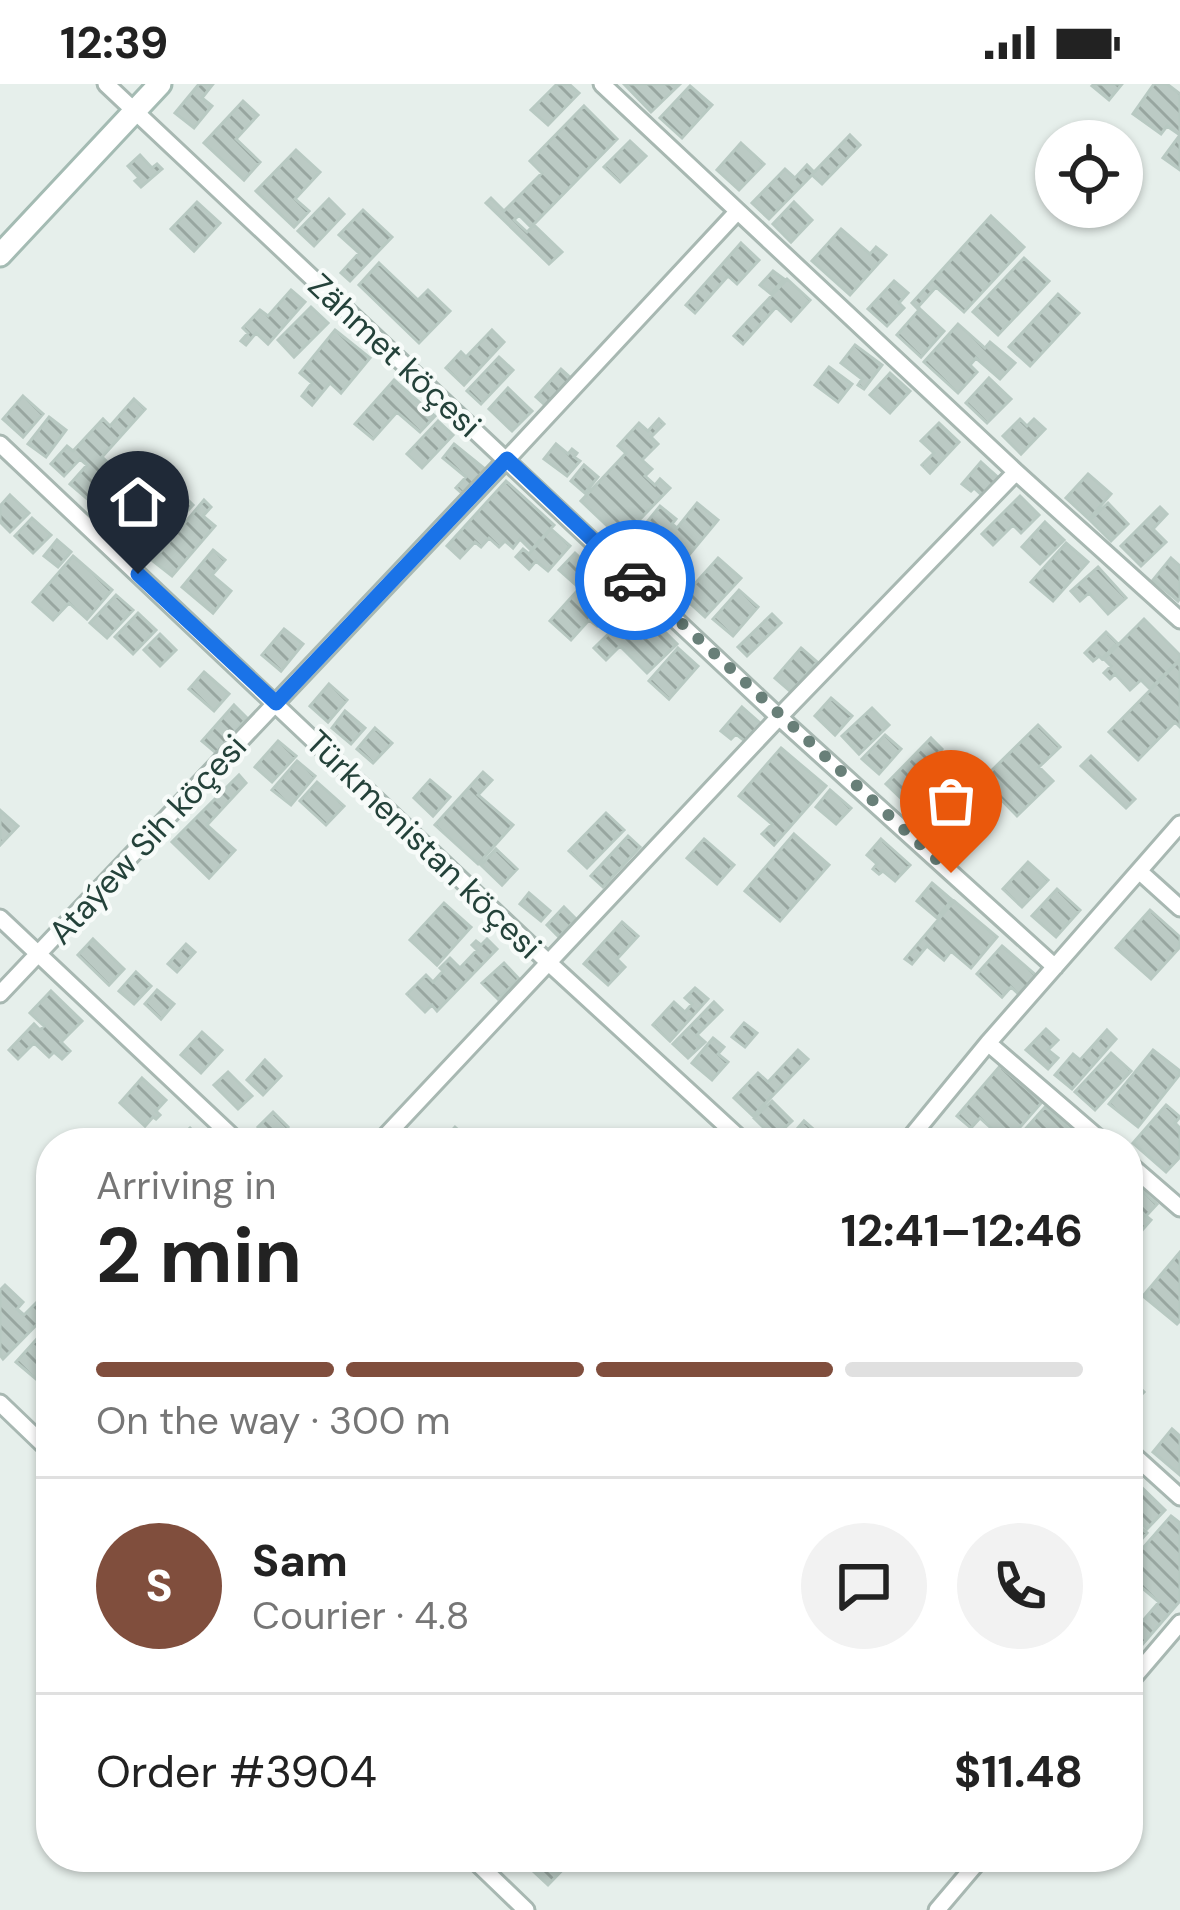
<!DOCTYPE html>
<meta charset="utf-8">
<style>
body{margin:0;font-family:"DM Sans",sans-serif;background:#f2f2f2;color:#222;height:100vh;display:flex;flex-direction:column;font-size:45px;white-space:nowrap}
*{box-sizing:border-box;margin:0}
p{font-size:39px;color:#767676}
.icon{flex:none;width:66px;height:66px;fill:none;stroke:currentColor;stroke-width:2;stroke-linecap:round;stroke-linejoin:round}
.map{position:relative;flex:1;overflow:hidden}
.sheet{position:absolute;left:36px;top:1044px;width:1107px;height:744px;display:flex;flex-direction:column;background:#fff;border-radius:48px;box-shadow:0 3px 9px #0004}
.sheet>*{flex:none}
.tools{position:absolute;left:1035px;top:36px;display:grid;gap:24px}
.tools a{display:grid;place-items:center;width:108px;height:108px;border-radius:50%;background:#fff;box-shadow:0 3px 9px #0004;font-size:60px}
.pin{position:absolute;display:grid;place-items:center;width:102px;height:102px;color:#fff;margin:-123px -51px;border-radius:50% 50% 50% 0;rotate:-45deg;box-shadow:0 0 12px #0007}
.pin .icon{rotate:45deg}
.courier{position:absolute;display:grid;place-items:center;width:120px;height:120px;margin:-60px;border:9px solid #1a73e8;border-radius:50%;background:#fff;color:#222;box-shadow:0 3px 15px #0007}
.overview em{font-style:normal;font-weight:700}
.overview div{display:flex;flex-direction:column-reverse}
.overview{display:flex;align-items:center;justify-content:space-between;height:204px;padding:0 60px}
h1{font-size:78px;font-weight:700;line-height:90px}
.bar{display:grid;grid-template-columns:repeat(4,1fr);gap:18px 12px;align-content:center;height:144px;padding:0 60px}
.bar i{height:15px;border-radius:9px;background:#e0e0e0}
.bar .on{background:#804e3d}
.bar p{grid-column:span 4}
.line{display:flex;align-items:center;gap:30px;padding:0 60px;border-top:3px solid #e0e0e0}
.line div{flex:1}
.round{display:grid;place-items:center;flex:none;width:126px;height:126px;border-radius:63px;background:#f2f2f2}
.status{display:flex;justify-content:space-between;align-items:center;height:84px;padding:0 60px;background:#fff;direction:ltr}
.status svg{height:33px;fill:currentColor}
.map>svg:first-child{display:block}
.building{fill:url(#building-back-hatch);stroke:#b8c9c2;stroke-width:3}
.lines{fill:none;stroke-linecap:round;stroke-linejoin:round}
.street-casing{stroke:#a8b8b2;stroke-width:21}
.secondary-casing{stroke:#a4bbb3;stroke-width:27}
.street{stroke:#fff;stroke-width:15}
.secondary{stroke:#fff;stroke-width:21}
.done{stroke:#687f78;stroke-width:12;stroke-dasharray:0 21.6}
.route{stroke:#1a73e8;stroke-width:15}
.labels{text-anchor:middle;stroke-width:9;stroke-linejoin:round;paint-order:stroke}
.street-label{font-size:33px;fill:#24423a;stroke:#f7fbf9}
</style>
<div class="status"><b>12:39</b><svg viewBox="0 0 49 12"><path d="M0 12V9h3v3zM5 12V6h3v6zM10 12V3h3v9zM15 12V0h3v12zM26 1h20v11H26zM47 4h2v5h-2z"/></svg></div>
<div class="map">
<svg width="1180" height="1826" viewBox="0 0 1180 1826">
<defs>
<pattern id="building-back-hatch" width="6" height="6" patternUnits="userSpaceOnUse" patternTransform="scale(3)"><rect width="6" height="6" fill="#bbcac4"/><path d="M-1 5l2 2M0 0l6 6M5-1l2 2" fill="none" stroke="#98a6a0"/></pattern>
</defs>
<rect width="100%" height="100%" fill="#e6efeb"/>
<path class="building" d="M199,0H213L202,14L212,22L194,44L175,29Z
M557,0H569L579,9L548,41L531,26Z
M624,0H680L651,28Z
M1094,0H1122L1109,16L1092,2Z
M1154,0H1167L1180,10V86L1163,74L1180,51L1167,42L1161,50L1133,30Z
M690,2L712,21L682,54L660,34Z
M243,17L258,31L236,55L260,78L244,96L204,59Z
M584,22L617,55L531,143L519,131L514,136L527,148L534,141L562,168L549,180L486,119L491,114L504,127L542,89L530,77Z
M850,51L860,61L822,100L812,91L769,135L752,119L785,85L795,94L807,81L814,88Z
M630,57L646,72L620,98L604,83Z
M741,59L764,80L739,106L717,86Z
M296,66L320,88L295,115L309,127L294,143L256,107Z
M140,71L152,84L157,80L162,85L141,103L135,97L139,94L128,82Z
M329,115L344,130L314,162L298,147Z
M197,118L220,139L194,167L171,145Z
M794,118L812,136L791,158L773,140Z
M363,126L392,153L350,197L341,189L359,169L339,151Z
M991,132L1024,163L964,228L936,203L917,224L912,219Z
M841,145L870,170L876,163L886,171L850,211L812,177Z
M741,159L759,176L737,200L728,192L695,229L686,221Z
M1024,174L1049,197L998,251L973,228Z
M379,179L418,216L428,206L450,227L419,259L359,201Z
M773,187L784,195L771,210L760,201Z
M787,195L810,216L791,237L776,223L743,260L734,252Z
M894,197L908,209L899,219L904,224L887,242L868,225Z
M291,206L305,218L268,260L256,249L246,261L241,257L248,249L243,244L260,226L268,232Z
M1058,210L1079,229L1030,282L1009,263Z
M311,223L328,239L294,273L278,256Z
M920,225L944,247L921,273L897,251Z
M958,240L985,264L990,258L1015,279L1000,295L976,274L970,281L977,288L958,309L924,278Z
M335,246L370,274L341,309L330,299L312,321L302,312L312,299L300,289Z
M492,246L504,258L464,301L446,284L461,268L466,273Z
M855,261L882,281L864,305L858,301L862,295L841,279Z
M499,273L513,286L481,320L467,307Z
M829,283L852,300L838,318L815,301Z
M561,285L571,294L546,322L536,313Z
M890,289L910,307L890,329L870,311Z
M989,294L1011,315L987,339L966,319Z
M394,296L435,332L420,348L397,328L373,355L355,340Z
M508,304L532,327L512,347L489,325Z
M23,312L43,330L23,353L3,335Z
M134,315L145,325L102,373L125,394L98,424L70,400L87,381L80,375L64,392L51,380L67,362L73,367L103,335L110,342Z
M49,333L66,346L46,373L28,360Z
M659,335L664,340L651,353L658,360L642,376L652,385L645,392L655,401L660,395L670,404L621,455L581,417L626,369L618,362L639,339L648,347Z
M1020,335L1027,342L1034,335L1045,345L1021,370L1003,352Z
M438,337L453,351L422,384L407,370Z
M939,339L959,358L930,389L922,381L934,369L921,357Z
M454,360L485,385L464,411L456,404L466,393L443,374Z
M556,360L568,370L572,365L577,369L574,373L580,377L567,392L544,375Z
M981,378L1001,396L985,414L974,404L971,407L962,400Z
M584,381L598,393L585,409L571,397Z
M1088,390L1111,410L1089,435L1066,414Z
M506,397L554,441L531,466L520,455L513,464L505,457L499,463L489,454L481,463L475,458L460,474L447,462Z
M10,411L29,429L10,448L0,438V422Z
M1020,412L1039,431L1021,449L1013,441L993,461L982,450Z
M187,415L193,421L148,469L119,442L128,431L132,435L138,429L145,435L149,430L162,442Z
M204,416L211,423L203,432L215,442L172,492L153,477Z
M697,419L718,436L684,477L676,471L659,492L626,464L660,422L676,435L672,440L677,444Z
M1108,419L1128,440L1111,457L1090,436Z
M1160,423L1167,430L1153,445L1166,458L1141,482L1121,462Z
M32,434L51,451L33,469L15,452Z
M1045,438L1064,456L1040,480L1022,463Z
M551,445L570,462L548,487L536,477L529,485L516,473L523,465L529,470Z
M57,456L71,468L58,483L44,472Z
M1066,459L1088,478L1053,517L1031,498Z
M213,466L225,476L212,491L231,507L213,529L182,503Z
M575,469L592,485L577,502L559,486Z
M73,472L112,506L87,535L69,519L53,536L33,518Z
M718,474L741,494L705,533L683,513Z
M1171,474L1180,482V514L1178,517L1153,496Z
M1098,483L1126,514L1108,530L1089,509L1080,517L1071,507Z
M597,485L625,511L597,542L589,536L571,556L550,537Z
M739,506L758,523L733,552L713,535Z
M116,511L133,526L107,554L90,539Z
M638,521L677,560L647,589L620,562L606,576L594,564Z
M138,529L156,546L133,570L115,553Z
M772,530L781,539L747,572L738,563Z
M1144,535L1180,571V575L1150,605L1141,596L1130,606L1115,590L1110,595L1104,589L1111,582L1104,575Z
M284,545L303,560L281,587L262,571Z
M1106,548L1117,559L1102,575L1099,572L1093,577L1085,569Z
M160,550L176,566L160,582L144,566Z
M678,564L698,582L669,615L649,597Z
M801,564L817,578L791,608L775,594Z
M1180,576V643L1175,638L1138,676L1109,648Z
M204,588L229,610L214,627L189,605Z
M329,600L347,616L328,638L310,622Z
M831,614L852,632L835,651L815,632Z
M234,621L247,634L216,669L202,657Z
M742,623L761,640L746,658L736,650L731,655L721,647Z
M872,624L889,641L859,670L842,652Z
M345,627L365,644L351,660L332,644Z
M1038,641L1060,663L1039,683L1053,697L1017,732L982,696Z
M375,644L392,659L373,679L357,665Z
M885,651L901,665L879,690L862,675Z
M931,654L942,665L936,672L972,707L934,746L886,700Z
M278,657L296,672L272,698L255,683Z
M781,664L826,702L774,761L762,750L772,740L739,712Z
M1091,672L1135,715L1126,724L1081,682Z
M297,677L315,692L291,721L272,706Z
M483,688L492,696L478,711L513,741L478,780L435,741Z
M239,691L246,699L207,741L235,766L209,794L172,758Z
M430,696L450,713L433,732L414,714Z
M317,698L344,722L326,741L300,717Z
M830,706L851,724L836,740L816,723Z
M978,710L995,727L957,765L940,748Z
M0,726L18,742L0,761Z
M606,729L624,746L587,784L569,767Z
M794,750L829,781L780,837L745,807Z
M628,752L640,763L603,803L591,792Z
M704,755L734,781L717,800L687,774Z
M881,755L910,781L895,797L883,787L879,790L873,785L877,780L867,771Z
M496,765L517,785L502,801L481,781Z
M1028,778L1048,796L1022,823L1003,805Z
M932,799L952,816L937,834L917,817Z
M1057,805L1080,826L1056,853L1032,832Z
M529,809L550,827L541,837L520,820Z
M954,817L997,853L971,884L951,867L944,876L927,862L912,880L905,875Z
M444,819L471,843L437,881L410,856Z
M564,823L576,835L559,853L547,841Z
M1150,826L1180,853V863L1151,895L1116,864Z
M622,838L638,852L617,875L625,883L608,901L584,880Z
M93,855L124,885L109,901L78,871Z
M487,855L497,865L437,927L432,921L425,928L407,910L426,891L433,898L443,887L440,884L450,874L460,884L477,866L472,861L476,857L481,861Z
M186,860L195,868L177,888L168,880Z
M1002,862L1039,894L1022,913L1011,903L1002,913L977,890Z
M504,879L519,895L498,915L482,899Z
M136,888L151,902L134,920L119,907Z
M695,904L708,915L670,957L653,941L674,918L685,928L692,920L685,914Z
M157,906L174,920L161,935L145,920Z
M51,907L82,937L61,958L70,967L62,975L54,968L49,973L34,959L18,975L9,966L34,940L40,946L44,942L30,929Z
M714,918L722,926L697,951L705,958L688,974L673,960Z
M744,939L757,949L745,963L732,953Z
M1046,945L1058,956L1048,966L1058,974L1048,985L1026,966Z
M1107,946L1116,955L1072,1005L1055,991L1073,970L1080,976Z
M202,948L222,966L201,989L181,971Z
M713,954L724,963L718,970L728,978L712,996L692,979Z
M798,966L808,975L753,1032L734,1014L758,989L768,998Z
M1153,966L1180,987V990L1138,1043L1109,1020Z
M1111,969L1131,987L1095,1026L1075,1008Z
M265,976L281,992L263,1011L247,996Z
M1000,982L1042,1018L1014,1050L1008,1046L1002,1054L980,1034L971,1044L957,1032Z
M228,988L252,1012L238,1025L214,1001Z
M142,994L166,1016L156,1027L160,1031L156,1035L153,1033L145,1042L120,1019Z
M772,1017L792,1037L774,1054L754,1034Z
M1166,1021L1180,1033L1175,1039L1180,1044V1073L1166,1088L1133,1059Z
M1045,1023L1073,1048L1063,1059H1031L1021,1050Z
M273,1028L288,1043L273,1058L258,1043Z
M804,1037L829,1059H785Z
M455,1043L473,1059H440Z
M190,1044L205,1059H175L171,1052L176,1047L181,1052Z
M1141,1106L1157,1120L1146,1132L1151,1136L1137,1152L1128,1145V1121Z
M1180,1168V1237L1177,1240L1143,1212Z
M5,1201L23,1218L17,1225L24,1231L40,1215L51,1226L3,1275L0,1271V1206Z
M36,1256L51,1270V1279L36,1295L16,1278Z
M1128,1292L1144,1308L1128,1324Z
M1172,1345L1180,1352V1391L1153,1368Z
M1131,1393L1165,1426L1147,1445L1128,1427V1397Z
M1171,1432L1180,1439V1517L1128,1577V1554L1159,1518L1128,1492V1481Z
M1128,1433L1147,1449L1128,1471Z
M518,1773H571L573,1775L548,1801Z"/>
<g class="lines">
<g class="street-casing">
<path id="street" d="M106,0L779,633L1055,883
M602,0L1016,388L1180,536
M0,360L549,879L745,1059
M1139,787L1180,824
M0,834L239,1059
M0,910L507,375L737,128
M988,959L1104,1059
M379,1059L779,633L1016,388
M906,1059L988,959L1180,740
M1128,1079L1180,1124
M0,1319L51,1368
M1128,1366L1180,1413
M1128,1600L1180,1539
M471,1773L526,1826
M937,1826L982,1773"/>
</g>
<g class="secondary-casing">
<path id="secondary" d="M0,171L160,0"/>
</g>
<use href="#street" class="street"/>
<use href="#secondary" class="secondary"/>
</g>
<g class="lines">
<path class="done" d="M635,496L951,789"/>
<path class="route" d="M138,490L276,619L507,375L635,496"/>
</g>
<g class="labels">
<g class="street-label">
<text transform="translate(395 271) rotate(43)" y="12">Zähmet köçesi</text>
<text transform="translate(147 755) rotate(-47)" y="12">Ataýew Sih köçesi</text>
<text transform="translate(424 760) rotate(44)" y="12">Türkmenistan köçesi</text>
</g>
</g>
</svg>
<div class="tools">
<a><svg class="icon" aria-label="locate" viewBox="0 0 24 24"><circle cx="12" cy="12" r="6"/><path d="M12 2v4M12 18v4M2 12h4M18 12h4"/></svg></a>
</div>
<div class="pin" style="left:951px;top:789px;background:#ea580c"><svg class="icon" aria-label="bag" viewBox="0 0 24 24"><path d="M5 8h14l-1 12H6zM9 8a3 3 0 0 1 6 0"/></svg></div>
<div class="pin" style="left:138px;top:490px;background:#1f2937"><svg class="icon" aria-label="home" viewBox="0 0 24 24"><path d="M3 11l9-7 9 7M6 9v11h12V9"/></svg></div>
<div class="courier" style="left:635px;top:496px"><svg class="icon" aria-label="car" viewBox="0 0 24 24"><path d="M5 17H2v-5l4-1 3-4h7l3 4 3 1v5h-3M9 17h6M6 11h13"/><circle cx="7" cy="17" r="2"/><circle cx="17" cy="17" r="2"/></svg></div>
<section class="sheet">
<div class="overview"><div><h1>2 min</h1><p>Arriving in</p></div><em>12:41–12:46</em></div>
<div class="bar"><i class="on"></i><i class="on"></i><i class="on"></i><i></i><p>On the way · 300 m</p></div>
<div class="line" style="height:216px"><b class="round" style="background:#804e3d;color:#fff">S</b><div><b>Sam</b><p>Courier · 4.8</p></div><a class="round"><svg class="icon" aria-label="chat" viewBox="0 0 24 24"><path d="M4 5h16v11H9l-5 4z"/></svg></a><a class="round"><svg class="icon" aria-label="phone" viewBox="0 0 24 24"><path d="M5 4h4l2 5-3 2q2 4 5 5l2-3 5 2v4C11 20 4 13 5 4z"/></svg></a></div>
<div class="line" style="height:156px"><div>Order #3904</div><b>$11.48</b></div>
</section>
</div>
